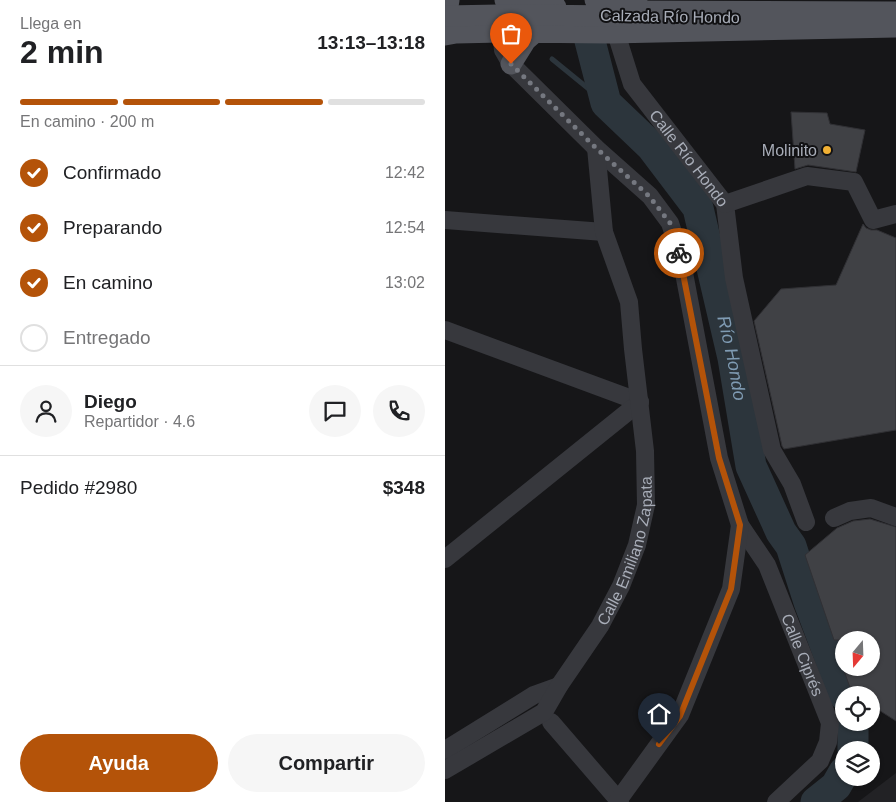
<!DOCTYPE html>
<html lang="es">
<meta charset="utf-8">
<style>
body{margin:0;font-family:Helvetica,sans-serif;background:#f6f6f6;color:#202124;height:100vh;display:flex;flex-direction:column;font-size:19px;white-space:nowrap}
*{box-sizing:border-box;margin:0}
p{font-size:16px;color:#757577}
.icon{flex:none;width:28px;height:28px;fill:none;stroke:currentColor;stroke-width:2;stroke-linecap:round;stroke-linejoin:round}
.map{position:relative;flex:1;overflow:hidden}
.drawer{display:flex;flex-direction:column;background:#fff;width:445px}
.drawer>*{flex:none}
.needle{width:32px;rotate:199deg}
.buttons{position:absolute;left:390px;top:631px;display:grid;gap:10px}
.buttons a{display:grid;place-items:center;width:45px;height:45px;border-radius:50%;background:#fff;box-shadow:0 1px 4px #0004;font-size:25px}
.pin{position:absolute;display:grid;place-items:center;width:42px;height:42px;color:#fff;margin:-51px -21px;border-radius:50% 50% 50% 0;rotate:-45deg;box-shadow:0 0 5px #0007}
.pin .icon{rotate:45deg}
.courier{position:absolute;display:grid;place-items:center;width:50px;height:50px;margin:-25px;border:4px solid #b45309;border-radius:50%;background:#fff;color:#222;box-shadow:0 1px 6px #0007}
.head em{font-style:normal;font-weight:700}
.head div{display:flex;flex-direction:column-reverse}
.head{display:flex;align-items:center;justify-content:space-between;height:85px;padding:0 20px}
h1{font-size:32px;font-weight:700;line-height:38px}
.bar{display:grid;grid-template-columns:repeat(4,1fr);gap:8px 5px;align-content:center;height:60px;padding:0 20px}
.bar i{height:6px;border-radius:4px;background:#e0e0e0}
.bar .active{background:#b45309}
.bar p{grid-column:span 4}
.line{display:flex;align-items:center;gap:12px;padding:0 20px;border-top:1px solid #e0e0e0}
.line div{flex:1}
.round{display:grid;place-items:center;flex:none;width:52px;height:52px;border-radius:26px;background:#f6f6f6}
ol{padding:0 20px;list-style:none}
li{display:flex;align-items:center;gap:15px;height:55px}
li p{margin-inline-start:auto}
li .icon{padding:5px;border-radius:50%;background:#b45309;color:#fff;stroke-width:4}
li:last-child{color:#757577}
li i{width:28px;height:28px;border:2px solid #e0e0e0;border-radius:50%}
.button{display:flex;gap:10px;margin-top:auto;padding:10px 20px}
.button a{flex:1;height:58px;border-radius:30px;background:#b45309;color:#fff;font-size:20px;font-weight:700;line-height:58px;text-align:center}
.button a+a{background:#f6f6f6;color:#202124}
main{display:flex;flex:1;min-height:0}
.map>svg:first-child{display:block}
.built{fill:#222225}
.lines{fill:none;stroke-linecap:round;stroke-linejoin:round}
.stream{stroke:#2c353c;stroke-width:5}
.river{stroke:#2c353c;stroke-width:31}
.building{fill:#404145;stroke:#303034}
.minor{stroke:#37383d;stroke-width:18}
.major{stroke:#53555c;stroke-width:21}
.major-bridge{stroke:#53555c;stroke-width:21}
.done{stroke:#757880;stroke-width:5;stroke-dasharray:0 9}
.route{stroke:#b45309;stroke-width:6}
.poi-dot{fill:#f2b134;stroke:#111113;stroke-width:2}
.labels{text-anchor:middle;stroke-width:4;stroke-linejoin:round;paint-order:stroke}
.street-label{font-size:16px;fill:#a8adb8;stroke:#111113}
.poi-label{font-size:16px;fill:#a8adb8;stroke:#111113;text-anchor:end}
.water-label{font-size:18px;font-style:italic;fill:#7f9bb3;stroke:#111113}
</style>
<main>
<section class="drawer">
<div class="head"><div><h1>2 min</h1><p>Llega en</p></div><em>13:13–13:18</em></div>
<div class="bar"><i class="active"></i><i class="active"></i><i class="active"></i><i></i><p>En camino · 200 m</p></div>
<ol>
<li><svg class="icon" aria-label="check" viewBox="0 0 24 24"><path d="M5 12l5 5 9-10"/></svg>Confirmado<p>12:42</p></li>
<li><svg class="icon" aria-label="check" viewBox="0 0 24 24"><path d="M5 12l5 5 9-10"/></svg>Preparando<p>12:54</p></li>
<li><svg class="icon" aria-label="check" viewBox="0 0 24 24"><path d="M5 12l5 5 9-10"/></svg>En camino<p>13:02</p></li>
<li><i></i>Entregado</li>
</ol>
<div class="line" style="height:90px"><a class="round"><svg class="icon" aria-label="person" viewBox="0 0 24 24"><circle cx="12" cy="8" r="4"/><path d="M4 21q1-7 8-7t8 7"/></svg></a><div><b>Diego</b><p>Repartidor · 4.6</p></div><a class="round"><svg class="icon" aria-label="chat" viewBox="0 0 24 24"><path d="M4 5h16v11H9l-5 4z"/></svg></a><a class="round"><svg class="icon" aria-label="phone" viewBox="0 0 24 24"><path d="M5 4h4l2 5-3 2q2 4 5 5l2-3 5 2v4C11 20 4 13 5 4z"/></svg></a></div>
<div class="line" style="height:65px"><div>Pedido #2980</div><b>$348</b></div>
<div class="button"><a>Ayuda</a><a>Compartir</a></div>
</section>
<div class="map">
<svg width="451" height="802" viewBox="0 0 451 802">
<rect width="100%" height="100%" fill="#161618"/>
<path class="built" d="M451,773V802H413Z"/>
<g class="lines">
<path class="stream" d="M107,59L161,103"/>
<g class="river">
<path id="s1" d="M145,41L161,103L206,146L253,208L288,358L306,466L336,532L346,546L364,602L399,695"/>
<path d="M408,750V722"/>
<path d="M371,802L391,786L399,772"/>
</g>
</g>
<path class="building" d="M346,112L382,113L385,124L420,130L411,172L363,165L350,169Z
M418,224L421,228L426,230H432L451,238V430L339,449L337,446L309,321L336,289L391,285Z
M425,519L451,527V721L426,705V695H411L407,693L398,668H426V640H389L360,555L392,528L408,521Z"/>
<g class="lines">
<g class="minor">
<path id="s2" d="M170,22L171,33L187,84L280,204L289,278L327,450L347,484L361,522"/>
<path id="s3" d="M56,32L58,50L66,64L151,148L205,196L225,223L236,257L274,458L295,525L322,565L385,723L383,742L375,761L331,802"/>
<path d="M280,204L362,176L409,182L428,220L451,214"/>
<path d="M0,220L159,232"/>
<path d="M0,330L195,402"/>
<path d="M389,518L405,511L426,508L451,517"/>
<path d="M0,559L195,402"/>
<path d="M106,722L175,802"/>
<path d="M0,750L89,695L114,686"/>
<path id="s4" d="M0,770L99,712L114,686L155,626L176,586L192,545L201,505L200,451L188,349L184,302L159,232L151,148"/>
<path d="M172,802L235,715L286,589L295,525"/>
</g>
<path class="major" d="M60,0L71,4L111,7
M169,11L451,12
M0,24L4,0
M0,35L11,33L56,32L165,33L451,27
M66,64L81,40L89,33"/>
<path class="major-bridge" d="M150,0L170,2H192
M0,16L54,15L186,16"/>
</g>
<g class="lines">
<path class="done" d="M66,64L151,148L204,196L225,223L234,253"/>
<path class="route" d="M214,744L235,716L286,589L295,525L274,458L234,253"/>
</g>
<circle class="poi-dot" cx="382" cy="150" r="5"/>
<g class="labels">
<g class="street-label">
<text transform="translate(225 16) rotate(1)" y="6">Calzada Río Hondo</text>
<text dy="6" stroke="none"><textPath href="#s2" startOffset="158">Calle Río Hondo</textPath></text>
<text dy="6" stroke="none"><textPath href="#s4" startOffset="298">Calle Emiliano Zapata</textPath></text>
<text dy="6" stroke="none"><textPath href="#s3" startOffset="715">Calle Ciprés</textPath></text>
</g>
<g class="poi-label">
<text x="372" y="156">Molinito</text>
</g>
<g class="water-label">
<text dy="6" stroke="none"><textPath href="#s1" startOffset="358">Río Hondo</textPath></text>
</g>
</g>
</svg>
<div class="buttons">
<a><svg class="needle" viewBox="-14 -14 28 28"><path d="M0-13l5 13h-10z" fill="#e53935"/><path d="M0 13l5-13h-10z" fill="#757577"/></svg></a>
<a><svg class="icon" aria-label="locate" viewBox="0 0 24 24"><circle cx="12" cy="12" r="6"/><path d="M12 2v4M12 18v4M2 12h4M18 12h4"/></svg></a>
<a><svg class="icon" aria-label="layers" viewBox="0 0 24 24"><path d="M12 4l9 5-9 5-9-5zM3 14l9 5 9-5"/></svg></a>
</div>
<div class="pin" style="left:66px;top:64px;background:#ea580c"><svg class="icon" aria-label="bag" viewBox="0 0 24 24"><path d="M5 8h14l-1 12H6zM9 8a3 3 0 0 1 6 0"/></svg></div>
<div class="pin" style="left:214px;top:744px;background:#1f2937"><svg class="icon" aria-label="home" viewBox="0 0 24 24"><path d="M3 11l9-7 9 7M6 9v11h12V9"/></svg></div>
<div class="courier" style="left:234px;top:253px"><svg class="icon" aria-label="bike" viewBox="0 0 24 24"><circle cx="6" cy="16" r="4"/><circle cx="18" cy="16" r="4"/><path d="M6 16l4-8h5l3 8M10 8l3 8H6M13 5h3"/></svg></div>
</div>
</main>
